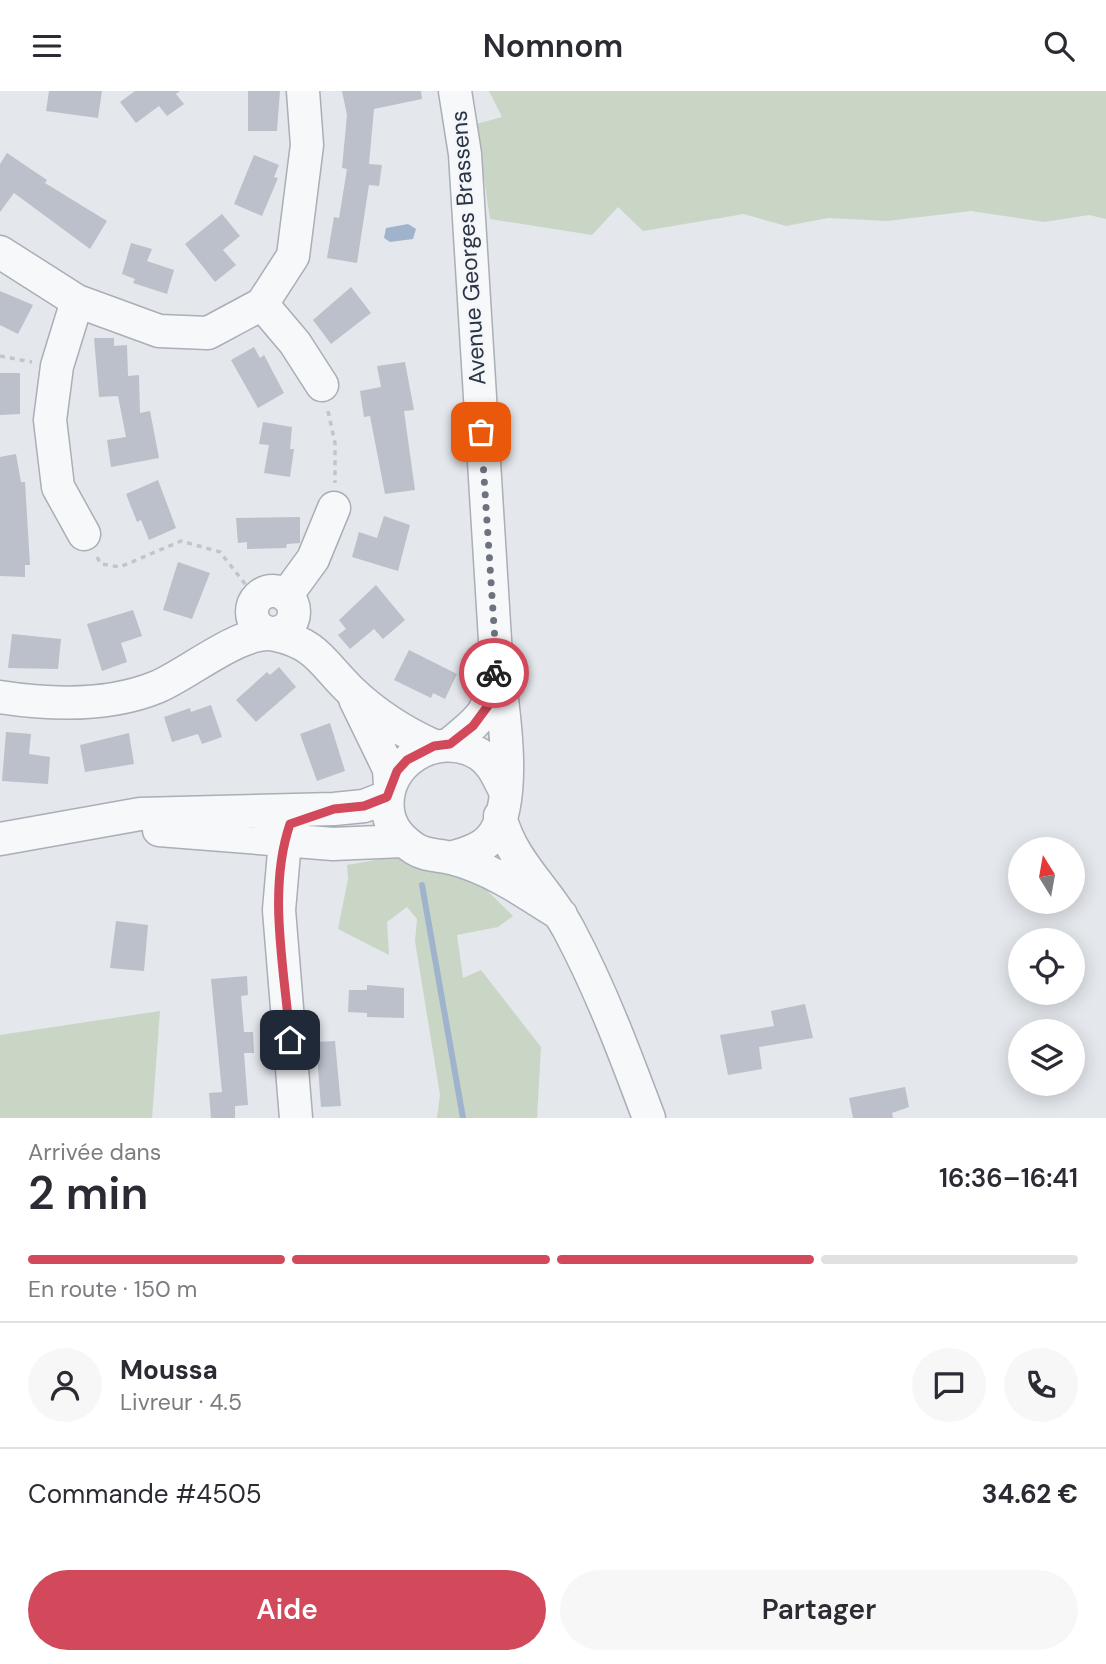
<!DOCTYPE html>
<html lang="fr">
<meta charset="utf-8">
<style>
body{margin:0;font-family:"DM Sans",sans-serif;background:#f7f7f7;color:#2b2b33;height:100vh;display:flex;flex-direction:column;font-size:26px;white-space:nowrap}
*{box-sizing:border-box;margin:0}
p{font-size:23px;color:#7c7c81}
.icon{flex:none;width:38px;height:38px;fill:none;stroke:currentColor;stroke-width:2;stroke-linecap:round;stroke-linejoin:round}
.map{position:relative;height:1027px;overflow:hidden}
.sheet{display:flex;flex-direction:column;background:#fff;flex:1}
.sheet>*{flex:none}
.needle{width:46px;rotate:349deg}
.controls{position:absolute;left:1008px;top:746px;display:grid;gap:14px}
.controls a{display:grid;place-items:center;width:77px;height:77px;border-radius:50%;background:#fff;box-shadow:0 4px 18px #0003;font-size:35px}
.pin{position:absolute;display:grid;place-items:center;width:60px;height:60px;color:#fff;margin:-30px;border-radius:14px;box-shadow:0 4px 10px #0006}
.courier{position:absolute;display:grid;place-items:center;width:70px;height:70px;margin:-35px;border:5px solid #d1495b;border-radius:50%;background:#fff;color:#222;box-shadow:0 2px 9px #0007}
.headline em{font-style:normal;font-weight:600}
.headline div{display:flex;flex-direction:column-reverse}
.headline{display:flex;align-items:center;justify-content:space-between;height:119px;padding:0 28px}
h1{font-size:46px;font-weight:600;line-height:52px}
.bar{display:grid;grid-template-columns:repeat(4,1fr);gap:10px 7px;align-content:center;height:84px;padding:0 28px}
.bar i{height:9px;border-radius:5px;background:#e1e1e2}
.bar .active{background:#d1495b}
.bar p{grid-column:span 4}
.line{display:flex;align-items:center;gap:18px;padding:0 28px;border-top:2px solid #e1e1e2}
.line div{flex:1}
.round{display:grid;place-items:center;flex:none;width:74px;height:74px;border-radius:37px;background:#f7f7f7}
.cta{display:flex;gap:14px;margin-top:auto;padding:14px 28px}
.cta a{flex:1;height:80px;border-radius:42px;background:#d1495b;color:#fff;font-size:28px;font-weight:600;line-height:80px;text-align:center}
.cta a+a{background:#f7f7f7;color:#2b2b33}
header{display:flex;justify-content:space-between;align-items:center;height:91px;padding:0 28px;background:#fff;font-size:32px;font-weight:600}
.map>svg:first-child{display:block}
.green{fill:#c9d6c5}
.water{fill:#9fb4cc}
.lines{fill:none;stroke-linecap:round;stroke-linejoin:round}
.stream{stroke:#9fb4cc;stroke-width:6}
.building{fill:#bbc0ca}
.minor-casing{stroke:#a9aeb7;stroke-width:35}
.path{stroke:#c2c5cb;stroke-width:3.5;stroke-dasharray:5 5;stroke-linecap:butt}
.minor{stroke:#f7f8fa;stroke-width:32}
.done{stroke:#6c737f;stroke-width:7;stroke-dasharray:0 12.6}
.route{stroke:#d1495b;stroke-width:9}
.labels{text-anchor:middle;stroke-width:5;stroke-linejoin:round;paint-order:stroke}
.street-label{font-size:23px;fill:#2b3445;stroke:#f4f6f9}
</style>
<header><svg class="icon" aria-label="menu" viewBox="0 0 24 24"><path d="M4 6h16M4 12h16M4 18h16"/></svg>Nomnom<svg class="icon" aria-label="search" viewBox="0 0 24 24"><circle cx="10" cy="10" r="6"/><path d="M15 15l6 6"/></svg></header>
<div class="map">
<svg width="1106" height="1027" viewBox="0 0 1106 1027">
<rect width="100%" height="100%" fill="#e4e7ec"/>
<path class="green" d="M489,0H1106V128L1089,124L1044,131L971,120L887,130L828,127L786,135L744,123L643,140L618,116L592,144L490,128L476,33L502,26Z
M444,757L513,825L498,836L457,844L463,887L481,879L541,956L537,1027H437L440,1004L415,850L417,828L407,816L387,831L389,864L338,838L348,788L347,774Z
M160,920L152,1027H0V944Z"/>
<path class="water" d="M408,133L416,138L413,148L390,151L384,147L386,137Z"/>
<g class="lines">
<path class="stream" d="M422,794L463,1027"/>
</g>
<path class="building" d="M49,0H102L98,27L46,20Z
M135,0H180L176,3L184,13L167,25L159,15L136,32L120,11Z
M248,0H280L277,40H248Z
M342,0H421L422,8L374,18L369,73L382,74L379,95L369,94L357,172L327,167L334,126L339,127L347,78L342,77L347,24Z
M7,62L47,89L45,92L107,130L90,158L14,102L0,121V73Z
M254,64L279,74L274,86L278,87L262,125L234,113Z
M222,123L240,145L223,159L236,174L215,191L185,153Z
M131,152L152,158L147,170L174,179L167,203L133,192L135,188L122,183Z
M351,196L371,222L331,253L313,229Z
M0,200L33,214L18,243L0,234Z
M94,247H114V255L127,254L128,285L139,284L140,322L150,320L159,367L111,376L107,349L126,346L118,305L99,306Z
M254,256L260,267L264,264L284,302L258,317L231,269Z
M405,271L414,319L404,320L415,399L385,403L370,325L364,326L360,300L381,296L377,275Z
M0,282H20V323L0,324Z
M263,331L292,336L290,358H294L290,386L264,382L269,354L259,353Z
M16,363L21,391H25L30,474H25V486L0,485V366Z
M158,389L176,437L149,449L141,429L137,431L126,403Z
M384,425L410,434L398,480L352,466L359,441L377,447Z
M300,426V452L287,453L286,457L247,458V451L238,452L236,427Z
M178,471L210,482L192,528L163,519Z
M376,494L405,529L383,548L374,538L350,558L338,544L346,538L339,529Z
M133,519L142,545L121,552L127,571L102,580L87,533Z
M12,543L61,548L58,578L8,577Z
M409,559L457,583L445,608L433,602L431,607L394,589Z
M279,576L296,596L256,631L236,609L267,581L270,584Z
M211,614L222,646L202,653L198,643L172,651L164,626L190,617L191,621Z
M330,632L345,680L317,690L300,643Z
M6,641L31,643L29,663L50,666L48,693L2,690Z
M129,642L134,673L85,681L80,654Z
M116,830L148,834L144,880L110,877Z
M247,885L248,904L241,905L244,941H253L254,962H244L248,1014L235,1015V1027H211L209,1002L222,1001L211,888Z
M367,894L404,897V927L367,926V922L348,921L349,899H367Z
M805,913L813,947L759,956L762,978L728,984L720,944L774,935L771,920Z
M335,950L341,1015L321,1016L316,951Z
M905,996L909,1016L892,1022L893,1027H853L849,1007Z"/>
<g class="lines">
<g class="minor-casing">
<path id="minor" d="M0,161L77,210L159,240L208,242L262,213L293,165L307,54L303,0
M77,210L57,275L50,329L58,396L84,443
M262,213L295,252L322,294
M252 521a21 21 0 1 1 42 0a21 21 0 1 1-42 0Z
M286,505L313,468L334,417
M0,606C51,614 108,616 157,596C189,583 243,536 276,544C317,553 323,573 351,600C375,623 403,641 434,655
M355,608L389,678L390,695
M450,653C479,628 489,625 494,585
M504,698C498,686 492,671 479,663C438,638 382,671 388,720C390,737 401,749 415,758C426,765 439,764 451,767C491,777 527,802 561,824
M500,725C512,772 547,797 569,839C601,899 625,963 649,1027
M294,732L291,733L285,750L279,819L296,1027
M159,739L333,753L403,750
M0,748L140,723L334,718L364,715L387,706
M450,767C464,763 479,759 489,749C521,718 502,606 496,565L465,63L455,0"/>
</g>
<path class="path" d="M0,265L32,271
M328,320L335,352V392
M97,466L101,473L120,476L181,450L220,461L257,508"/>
<use href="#minor" class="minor"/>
</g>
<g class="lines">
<path class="done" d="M481,341L496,565L494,582"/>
<path class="route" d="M290,949C285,880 267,800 290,733L334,718L364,715L387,706L397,680L407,669L434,655L450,653L473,635L490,612L494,582"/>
</g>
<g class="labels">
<g class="street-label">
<text transform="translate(468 157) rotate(-94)" y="8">Avenue Georges Brassens</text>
</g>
</g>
</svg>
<div class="controls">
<a><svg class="needle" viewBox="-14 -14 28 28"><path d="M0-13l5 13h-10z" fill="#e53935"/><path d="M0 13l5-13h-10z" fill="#7c7c81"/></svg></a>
<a><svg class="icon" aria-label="locate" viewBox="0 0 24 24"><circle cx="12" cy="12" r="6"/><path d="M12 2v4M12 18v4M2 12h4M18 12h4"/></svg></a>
<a><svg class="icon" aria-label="layers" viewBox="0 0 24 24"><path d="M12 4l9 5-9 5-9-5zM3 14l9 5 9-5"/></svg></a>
</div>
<div class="pin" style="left:481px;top:341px;background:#ea580c"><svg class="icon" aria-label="bag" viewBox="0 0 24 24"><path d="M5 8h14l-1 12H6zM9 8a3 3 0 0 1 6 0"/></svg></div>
<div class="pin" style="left:290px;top:949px;background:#1f2937"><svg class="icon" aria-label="home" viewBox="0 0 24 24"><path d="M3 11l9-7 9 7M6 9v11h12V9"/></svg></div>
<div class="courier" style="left:494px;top:582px"><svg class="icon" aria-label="bike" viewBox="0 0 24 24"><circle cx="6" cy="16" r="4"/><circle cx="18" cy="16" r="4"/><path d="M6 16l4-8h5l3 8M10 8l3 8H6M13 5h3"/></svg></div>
</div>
<section class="sheet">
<div class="headline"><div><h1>2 min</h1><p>Arrivée dans</p></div><em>16:36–16:41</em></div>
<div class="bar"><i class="active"></i><i class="active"></i><i class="active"></i><i></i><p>En route · 150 m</p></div>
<div class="line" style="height:126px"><a class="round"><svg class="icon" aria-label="person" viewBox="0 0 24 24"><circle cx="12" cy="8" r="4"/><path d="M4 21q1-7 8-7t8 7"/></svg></a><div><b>Moussa</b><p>Livreur · 4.5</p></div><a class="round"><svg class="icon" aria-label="chat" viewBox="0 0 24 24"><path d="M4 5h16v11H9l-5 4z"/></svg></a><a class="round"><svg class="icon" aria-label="phone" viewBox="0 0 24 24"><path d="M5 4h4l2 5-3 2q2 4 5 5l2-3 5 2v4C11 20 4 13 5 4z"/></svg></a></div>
<div class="line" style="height:91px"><div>Commande #4505</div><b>34.62 €</b></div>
<div class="cta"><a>Aide</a><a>Partager</a></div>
</section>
